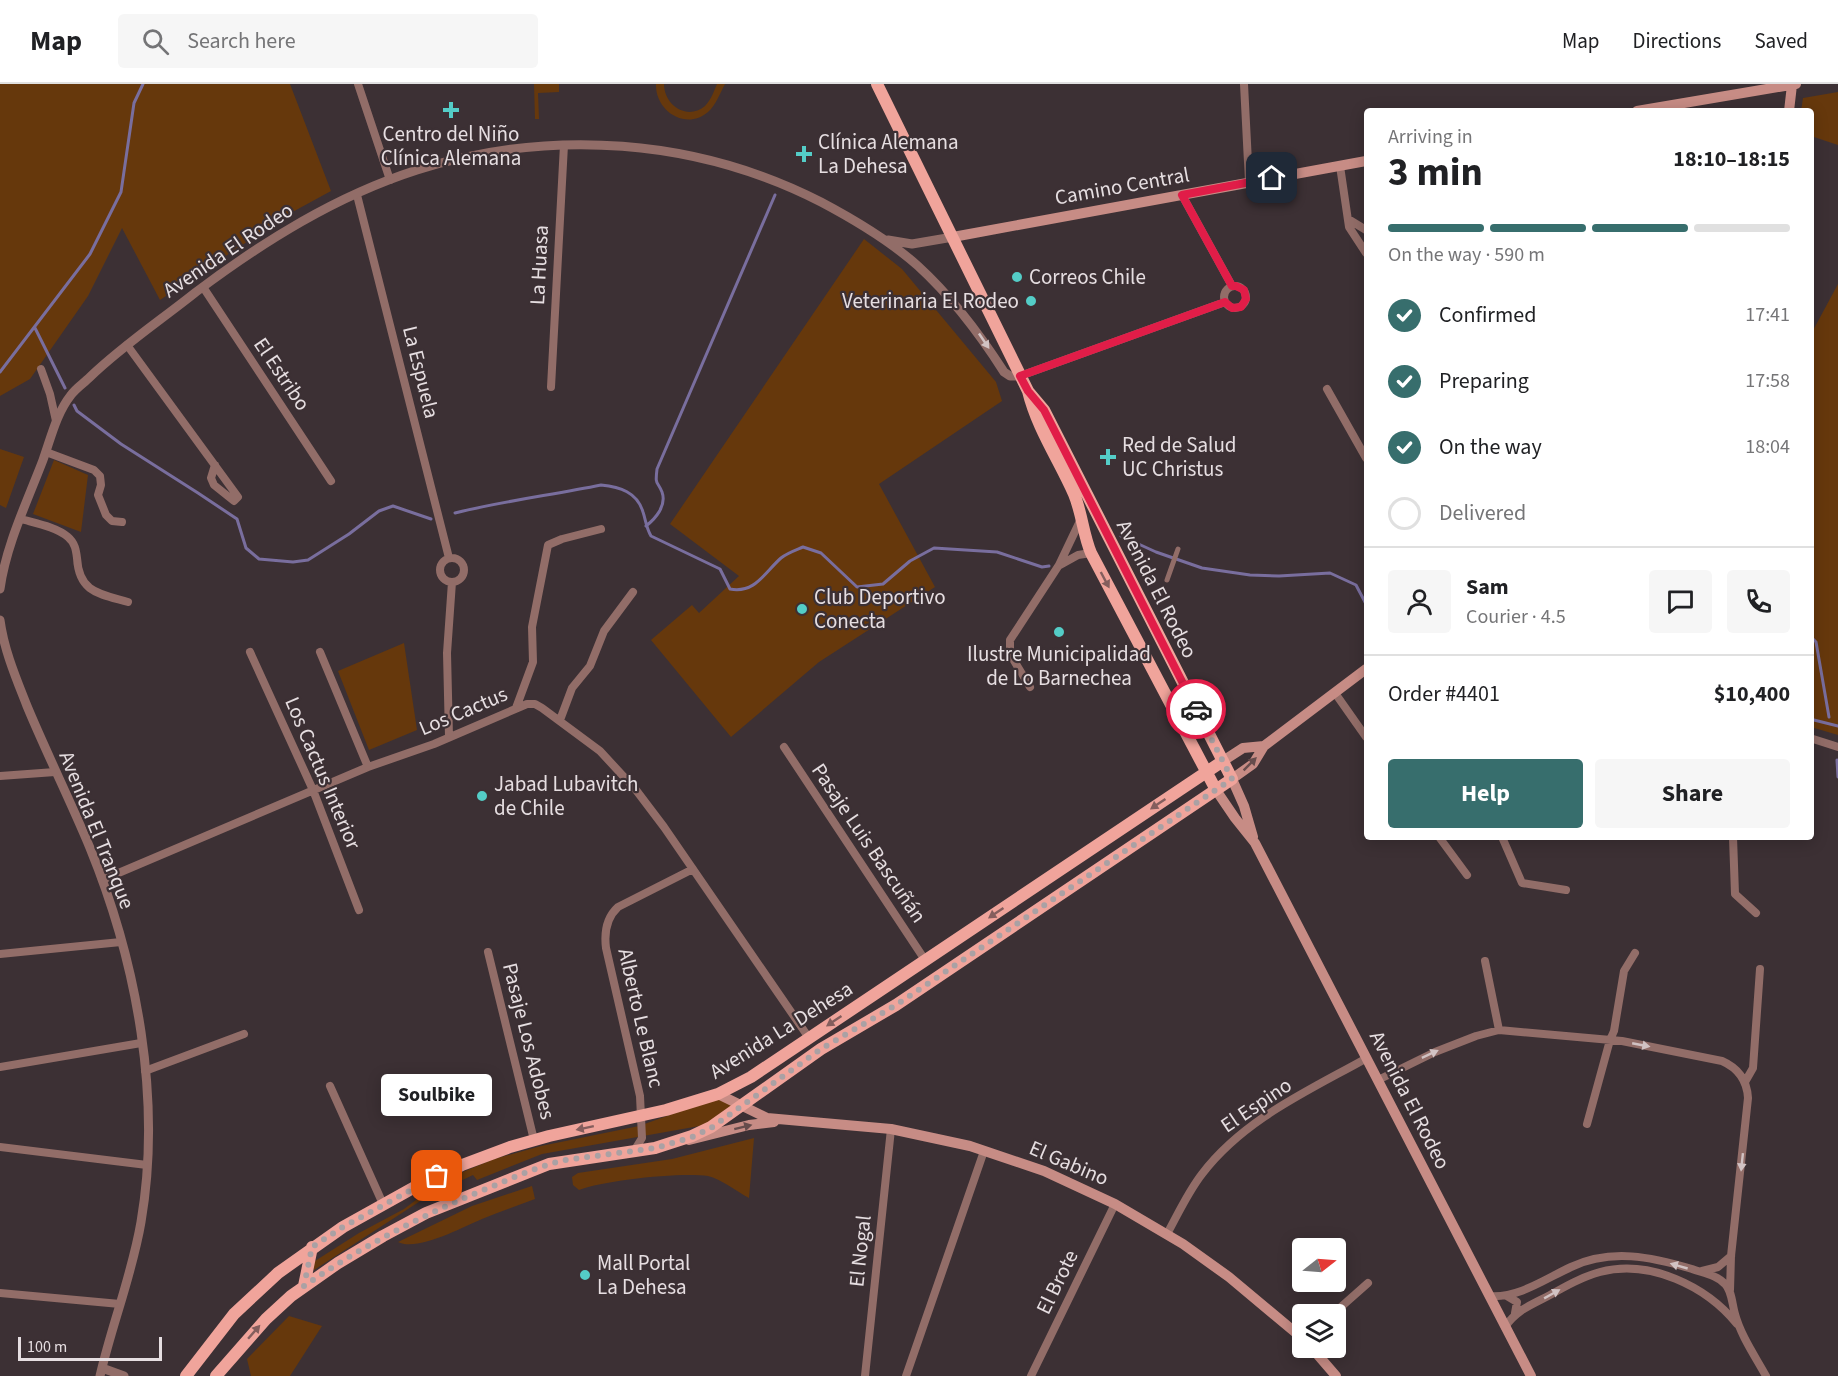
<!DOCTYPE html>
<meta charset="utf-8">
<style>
body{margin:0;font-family:"Source Sans 3",sans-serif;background:#f6f6f6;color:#202124;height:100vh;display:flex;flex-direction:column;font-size:22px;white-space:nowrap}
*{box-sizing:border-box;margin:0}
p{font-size:20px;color:#757577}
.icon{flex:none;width:33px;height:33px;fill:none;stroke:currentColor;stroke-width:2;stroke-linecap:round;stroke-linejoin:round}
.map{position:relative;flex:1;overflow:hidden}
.side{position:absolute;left:1364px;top:24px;width:450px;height:732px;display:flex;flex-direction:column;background:#fff;border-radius:6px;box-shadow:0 3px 15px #0003}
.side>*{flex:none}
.needle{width:39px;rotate:73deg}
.controls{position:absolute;left:1292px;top:1154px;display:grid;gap:12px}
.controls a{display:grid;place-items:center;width:54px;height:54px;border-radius:6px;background:#fff;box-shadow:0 3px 15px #0003;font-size:30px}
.scale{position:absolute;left:18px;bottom:15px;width:144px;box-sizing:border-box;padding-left:6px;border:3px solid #e6dee1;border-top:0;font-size:16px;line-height:21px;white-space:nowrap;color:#e6dee1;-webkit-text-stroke:4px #3c3034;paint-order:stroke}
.pin{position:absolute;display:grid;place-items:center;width:51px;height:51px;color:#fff;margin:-26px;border-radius:12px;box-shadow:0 3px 9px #0006}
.courier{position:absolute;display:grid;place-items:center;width:60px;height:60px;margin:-30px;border:4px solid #e11d48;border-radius:50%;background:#fff;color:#222;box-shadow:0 2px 8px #0007}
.bubble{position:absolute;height:42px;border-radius:6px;background:#fff;box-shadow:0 3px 15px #0003;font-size:20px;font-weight:700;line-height:42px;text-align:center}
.headline em{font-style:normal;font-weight:700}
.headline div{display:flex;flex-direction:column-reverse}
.headline{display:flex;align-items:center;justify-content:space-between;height:102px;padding:0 24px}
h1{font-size:39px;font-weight:700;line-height:45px}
.bar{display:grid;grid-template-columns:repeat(4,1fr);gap:9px 6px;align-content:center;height:72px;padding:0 24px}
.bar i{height:8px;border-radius:4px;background:#e0e0e0}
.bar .selected{background:#376e6d}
.bar p{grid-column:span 4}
.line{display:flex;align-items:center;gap:15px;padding:0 24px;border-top:2px solid #e0e0e0}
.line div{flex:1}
.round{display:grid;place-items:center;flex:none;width:63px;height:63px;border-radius:6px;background:#f6f6f6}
ol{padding:0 24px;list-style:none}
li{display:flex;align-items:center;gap:18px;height:66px}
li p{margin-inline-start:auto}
li .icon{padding:6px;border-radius:50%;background:#376e6d;color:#fff;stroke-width:4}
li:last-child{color:#757577}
li i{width:33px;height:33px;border:3px solid #e0e0e0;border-radius:50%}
.primary-button{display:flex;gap:12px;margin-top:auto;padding:12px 24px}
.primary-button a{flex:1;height:69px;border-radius:6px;background:#376e6d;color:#fff;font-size:24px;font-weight:700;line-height:69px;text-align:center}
.primary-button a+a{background:#f6f6f6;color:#202124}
header{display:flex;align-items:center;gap:36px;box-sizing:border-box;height:84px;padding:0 30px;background:#fff;border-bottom:2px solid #e0e0e0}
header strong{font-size:28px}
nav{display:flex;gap:33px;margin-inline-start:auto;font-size:21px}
.search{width:420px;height:54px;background:#f6f6f6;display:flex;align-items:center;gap:15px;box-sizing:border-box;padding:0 21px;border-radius:6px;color:#757577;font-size:22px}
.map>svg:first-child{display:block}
.green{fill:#66380c}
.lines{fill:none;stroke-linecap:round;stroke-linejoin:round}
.stream{stroke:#796e9e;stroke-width:3}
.pedestrian{stroke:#926d68;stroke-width:5}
.minor{stroke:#926d68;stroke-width:8}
.tertiary{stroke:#926d68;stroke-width:9}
.secondary{stroke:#c78c85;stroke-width:10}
.primary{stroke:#f0a49b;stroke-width:12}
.oneway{fill:#d1c2c3}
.oneway2{fill:#845e5d}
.oneway3{fill:#664c4c}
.done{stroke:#aaa1a4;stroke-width:6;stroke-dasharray:0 10.8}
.route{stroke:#e11d48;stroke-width:8}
.poi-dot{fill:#54cdc7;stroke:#3c3034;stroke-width:2}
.labels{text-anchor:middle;stroke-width:4.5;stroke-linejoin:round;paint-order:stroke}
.poi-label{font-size:21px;fill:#e6dee1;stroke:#3c3034;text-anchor:start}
.street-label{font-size:21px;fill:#e6dee1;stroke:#3c3034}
</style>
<header>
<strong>Map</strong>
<div class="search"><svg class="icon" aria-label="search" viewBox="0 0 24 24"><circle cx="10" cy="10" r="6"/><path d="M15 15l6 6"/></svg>Search here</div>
<nav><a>Map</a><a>Directions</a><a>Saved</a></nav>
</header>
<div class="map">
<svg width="1838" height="1292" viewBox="0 0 1838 1292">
<rect width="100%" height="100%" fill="#3c3034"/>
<path class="green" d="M0,0H290L331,107L287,131L160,216L122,144L88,212L30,295L0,312Z
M534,0H559V8L538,9L539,35H535Z
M656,0H664C664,21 687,37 705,22C711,16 714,7 717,0H725C720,9 716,21 708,28C686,47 655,27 656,0Z
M1838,8V61L1811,52L1810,27H1801L1803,14Z
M864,155L902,185L996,298L1002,317L879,400L935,503L819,578L731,653L651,556L692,521L699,529L739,492L670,440Z
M1838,200V651L1811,643L1810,252Z
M0,365L24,373L6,424L0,421Z
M54,376L88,391L81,448L33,430Z
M404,559L417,646L369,666L338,587Z
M717,1014L734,1020L705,1041L542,1070L477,1096L473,1091L425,1114L314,1186L312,1183L315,1177L359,1149L404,1125L441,1097L494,1075L541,1062L639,1042Z
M754,1054L749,1114C736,1107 721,1095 708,1092C681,1088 605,1096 579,1106L573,1101L572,1093L578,1089L672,1075Z
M532,1102L535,1115C517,1122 499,1128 482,1135C463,1143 417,1168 398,1158L472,1122Z
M289,1232L322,1242L290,1292H251L247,1275Z"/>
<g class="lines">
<path class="stream" d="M35,244L65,304
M0,288L90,170L121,108L134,19L143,0
M74,321L77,327L121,360L198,409L237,435L246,464L259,475L293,478L308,476L349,450L379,427L393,422L431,435
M455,429C503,417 552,411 601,401C620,403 637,408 643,428C646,437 646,443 651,452L720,485L730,505C755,510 765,488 781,474C787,469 796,466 803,463L821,469L857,503L883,500L910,477L934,464L997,468L1042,483L1049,482
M646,442C655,435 667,422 662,408C657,396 655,402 657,385L775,111
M1121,452L1156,468L1202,484L1250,491L1279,492L1330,489L1356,501L1366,520
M1810,552L1816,558L1829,633
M1810,635L1838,642
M1837,676L1838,693"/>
<path class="pedestrian" d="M1167,496L1178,465"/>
<path class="minor" d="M358,0L390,96
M1244,0L1249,98
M1340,82L1349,143L1366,169
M357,111L449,474
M1182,111L1232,202
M1348,135L1366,146
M1224 213a11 11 0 1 1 22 0a11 11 0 1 1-22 0Z
M203,203L331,397
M127,261L238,413L234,417L214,401L211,394L215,381
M41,285L50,310L56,337
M1020,292L1225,218
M551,303L564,61
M1327,305L1366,374
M46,368L94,386L100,392L101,401L98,411L106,431L112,437L122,438
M21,435C35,439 57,443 68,453C75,459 76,466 77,474C79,509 100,510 128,518
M440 486a12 12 0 1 1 24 0a12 12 0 1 1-24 0Z
M1060,481L1078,471L1091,469
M250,568L313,706L359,826
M320,568L368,683
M1030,603L1010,570V556L1059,481L1080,437
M1335,609L1366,653
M516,624L533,578L532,543L548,461L562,455L601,445
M560,636L572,604L590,582L604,547L633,508
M449,653L447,569L452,498
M1810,654L1838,663
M784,663L925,876
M0,692L55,688
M1439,753L1467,791
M1502,753L1522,799L1566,806
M1733,753L1735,810L1756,829
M102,796L368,683L434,660L527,620H535L542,624L600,667L636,706L664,743L809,954
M488,868L534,1056
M0,870L121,858
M1485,877L1499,946
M0,983L141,959
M145,987L244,950
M1378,996L1435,968L1476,952L1499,946L1622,957L1722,977C1738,984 1747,996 1748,1014L1731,1172L1730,1206
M1745,998L1753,984L1760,885
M330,1002L383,1120
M1587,1040L1610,956L1614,947L1624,887L1635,869
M0,1063L147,1081
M634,1067L642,1054L640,1012L606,864C604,848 606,834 618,823L693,785
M1167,1150C1178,1130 1188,1108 1202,1090C1244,1035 1308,1007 1367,974
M1702,1187L1718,1183L1731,1172
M0,1209L120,1220
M1490,1212C1519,1214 1545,1195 1571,1183C1611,1164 1652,1173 1692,1185C1703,1189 1717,1191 1725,1200C1732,1207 1732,1220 1735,1230C1741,1252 1755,1272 1766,1292
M1507,1212L1517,1218L1515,1229
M1333,1230L1368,1199
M1505,1243C1516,1226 1533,1220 1550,1211C1566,1202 1582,1193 1600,1188C1650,1175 1706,1202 1737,1240
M865,1292L891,1045
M906,1292L984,1067
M1031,1292L1115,1120"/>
<path class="tertiary" d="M888,156L912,160L953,153
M0,505C6,461 27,418 43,376C51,354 56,330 71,311C76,304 84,299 90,293C122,262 161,236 196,208C264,157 336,112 417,86C551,44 696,54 821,118C855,136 889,156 918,182C952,213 979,249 1004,288L1010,292H1020
M0,536C4,566 16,594 27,622C47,670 70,716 90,764C137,879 162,1015 141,1138C132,1191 112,1240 100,1292
M102,1284L124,1292"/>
<path class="secondary" d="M1637,27L1796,0
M1789,27L1792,1
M953,153L1366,77
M1223,677L1243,664L1264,662
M1216,706L1235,734L1255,759L1531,1292
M1253,753L1244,722L1232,695L1253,680L1264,662L1366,585
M718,1010L767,1034L891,1045L970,1062L1044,1087L1115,1120L1183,1160L1229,1193L1302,1254
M689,1056L749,1041L774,1038
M1311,1263L1336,1292"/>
<path class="primary" d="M877,0L1028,307C1037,344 1059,376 1074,410C1082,429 1083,450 1091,469L1216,706
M304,1202L312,1163
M186,1292L234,1230L278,1189L343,1143L413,1104L462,1081L510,1063L549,1052L666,1026L718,1010L751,993L1223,677
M216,1292L266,1235L291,1212L338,1179L383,1152L426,1129L549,1080L655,1064L692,1052L711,1043L821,965L896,921L1232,695L1044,326L1028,307"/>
</g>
<defs><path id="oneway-solid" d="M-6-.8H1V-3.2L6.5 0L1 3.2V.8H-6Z" transform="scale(1.5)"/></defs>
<g class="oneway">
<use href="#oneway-solid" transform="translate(984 257) rotate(56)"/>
<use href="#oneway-solid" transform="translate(1641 961) rotate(11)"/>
<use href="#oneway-solid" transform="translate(1430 970) rotate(-25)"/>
<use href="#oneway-solid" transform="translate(1742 1078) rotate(96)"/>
<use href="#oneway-solid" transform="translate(1679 1182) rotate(-164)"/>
<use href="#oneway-solid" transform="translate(1552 1210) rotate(-29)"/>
</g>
<g class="oneway2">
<use href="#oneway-solid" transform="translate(1105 496) rotate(62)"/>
<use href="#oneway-solid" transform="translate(1158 720) rotate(146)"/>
<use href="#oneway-solid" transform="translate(996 829) rotate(146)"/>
<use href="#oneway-solid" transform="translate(834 937) rotate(146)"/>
<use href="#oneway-solid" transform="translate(585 1044) rotate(168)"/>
<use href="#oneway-solid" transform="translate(254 1248) rotate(-49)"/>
</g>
<g class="oneway3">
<use href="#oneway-solid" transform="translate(1250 680) rotate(-45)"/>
<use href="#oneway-solid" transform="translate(743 1043) rotate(-14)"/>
</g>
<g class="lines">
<path class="done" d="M437,1092L343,1143L312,1163L304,1202C364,1161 424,1130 491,1103C515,1093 539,1082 565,1076L656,1064L692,1053L711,1044L821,965L896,921L1232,695L1196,625"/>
<path class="route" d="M1196,625L1044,326L1028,307L1020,292L1225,218L1232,224L1241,223L1246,215L1244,206L1236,202H1232L1182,111L1272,94"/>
</g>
<g class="poi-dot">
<path d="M448 17h6v6h6v6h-6v6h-6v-6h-6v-6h6z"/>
<path d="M801 61h6v6h6v6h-6v6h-6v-6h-6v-6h6z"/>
<circle cx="1017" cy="193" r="6"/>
<circle cx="1031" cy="217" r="6"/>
<path d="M1105 364h6v6h6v6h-6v6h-6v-6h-6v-6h6z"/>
<circle cx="802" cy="525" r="6"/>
<circle cx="1059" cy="548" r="6"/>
<circle cx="482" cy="712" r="6"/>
<circle cx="585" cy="1191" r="6"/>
</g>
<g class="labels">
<g class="poi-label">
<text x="451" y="57" text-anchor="middle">Centro del Niño<tspan x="451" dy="24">Clínica Alemana</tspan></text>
<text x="818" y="65">Clínica Alemana<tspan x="818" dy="24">La Dehesa</tspan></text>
<text x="1029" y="200">Correos Chile</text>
<text x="1019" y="224" text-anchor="end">Veterinaria El Rodeo</text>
<text x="1122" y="368">Red de Salud<tspan x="1122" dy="24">UC Christus</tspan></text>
<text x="814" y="520">Club Deportivo<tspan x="814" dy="24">Conecta</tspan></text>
<text x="1059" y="577" text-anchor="middle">Ilustre Municipalidad<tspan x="1059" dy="24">de Lo Barnechea</tspan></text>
<text x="494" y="707">Jabad Lubavitch<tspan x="494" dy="24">de Chile</tspan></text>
<text x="597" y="1186">Mall Portal<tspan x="597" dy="24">La Dehesa</tspan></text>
</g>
<g class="street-label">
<text transform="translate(1122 102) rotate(-10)" y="7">Camino Central</text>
<text transform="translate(228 166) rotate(-34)" y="7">Avenida El Rodeo</text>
<text transform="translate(539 181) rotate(-87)" y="7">La Huasa</text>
<text transform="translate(421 288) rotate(76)" y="7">La Espuela</text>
<text transform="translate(282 290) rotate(56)" y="7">El Estribo</text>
<text transform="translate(1157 505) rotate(63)" y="7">Avenida El Rodeo</text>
<text transform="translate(463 627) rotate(-23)" y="7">Los Cactus</text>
<text transform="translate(323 689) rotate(67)" y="7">Los Cactus Interior</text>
<text transform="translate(97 746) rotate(68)" y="7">Avenida El Tranque</text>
<text transform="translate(869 759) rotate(56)" y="7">Pasaje Luis Bascuñán</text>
<text transform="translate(641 934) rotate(77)" y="7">Alberto Le Blanc</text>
<text transform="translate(781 946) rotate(-32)" y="7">Avenida La Dehesa</text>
<text transform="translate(529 957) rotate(76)" y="7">Pasaje Los Adobes</text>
<text transform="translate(1410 1016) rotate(63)" y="7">Avenida El Rodeo</text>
<text transform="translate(1256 1021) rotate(-34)" y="7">El Espino</text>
<text transform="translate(1069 1079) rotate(23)" y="7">El Gabino</text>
<text transform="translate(860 1167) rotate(-84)" y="7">El Nogal</text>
<text transform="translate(1057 1198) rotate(-64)" y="7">El Brote</text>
</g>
</g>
</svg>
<div class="controls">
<a><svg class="needle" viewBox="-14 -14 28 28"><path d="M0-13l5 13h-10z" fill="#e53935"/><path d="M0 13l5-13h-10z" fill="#757577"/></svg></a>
<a><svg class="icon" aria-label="layers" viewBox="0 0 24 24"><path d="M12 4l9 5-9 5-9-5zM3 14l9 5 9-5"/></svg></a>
</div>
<div class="scale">100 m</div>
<div class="pin" style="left:437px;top:1092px;background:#ea580c"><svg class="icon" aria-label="bag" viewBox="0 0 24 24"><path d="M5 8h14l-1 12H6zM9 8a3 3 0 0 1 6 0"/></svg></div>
<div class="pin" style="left:1272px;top:94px;background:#1f2937"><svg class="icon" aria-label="home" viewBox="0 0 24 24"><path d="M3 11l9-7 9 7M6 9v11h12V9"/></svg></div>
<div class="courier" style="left:1196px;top:625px"><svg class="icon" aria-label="car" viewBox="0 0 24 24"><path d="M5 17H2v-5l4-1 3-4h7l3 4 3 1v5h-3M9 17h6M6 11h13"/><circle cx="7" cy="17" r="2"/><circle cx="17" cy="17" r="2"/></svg></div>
<div class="bubble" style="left:381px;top:990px;width:111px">Soulbike</div>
<section class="side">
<div class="headline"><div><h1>3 min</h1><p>Arriving in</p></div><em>18:10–18:15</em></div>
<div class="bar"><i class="selected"></i><i class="selected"></i><i class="selected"></i><i></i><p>On the way · 590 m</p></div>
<ol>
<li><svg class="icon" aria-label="check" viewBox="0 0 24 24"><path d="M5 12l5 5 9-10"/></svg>Confirmed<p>17:41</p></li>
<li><svg class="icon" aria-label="check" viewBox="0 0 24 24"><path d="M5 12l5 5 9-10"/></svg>Preparing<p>17:58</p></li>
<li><svg class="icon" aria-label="check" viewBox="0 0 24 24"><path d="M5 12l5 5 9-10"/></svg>On the way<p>18:04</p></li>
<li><i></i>Delivered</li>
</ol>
<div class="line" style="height:108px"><a class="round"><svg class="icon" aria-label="person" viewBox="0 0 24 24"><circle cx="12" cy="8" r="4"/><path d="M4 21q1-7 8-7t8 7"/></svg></a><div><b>Sam</b><p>Courier · 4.5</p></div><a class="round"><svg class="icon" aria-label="chat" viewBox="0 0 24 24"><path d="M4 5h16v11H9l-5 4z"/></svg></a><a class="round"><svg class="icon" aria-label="phone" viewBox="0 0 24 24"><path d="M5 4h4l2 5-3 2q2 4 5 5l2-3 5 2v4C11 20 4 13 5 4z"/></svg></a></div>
<div class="line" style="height:78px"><div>Order #4401</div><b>$10,400</b></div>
<div class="primary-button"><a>Help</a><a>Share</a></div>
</section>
</div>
